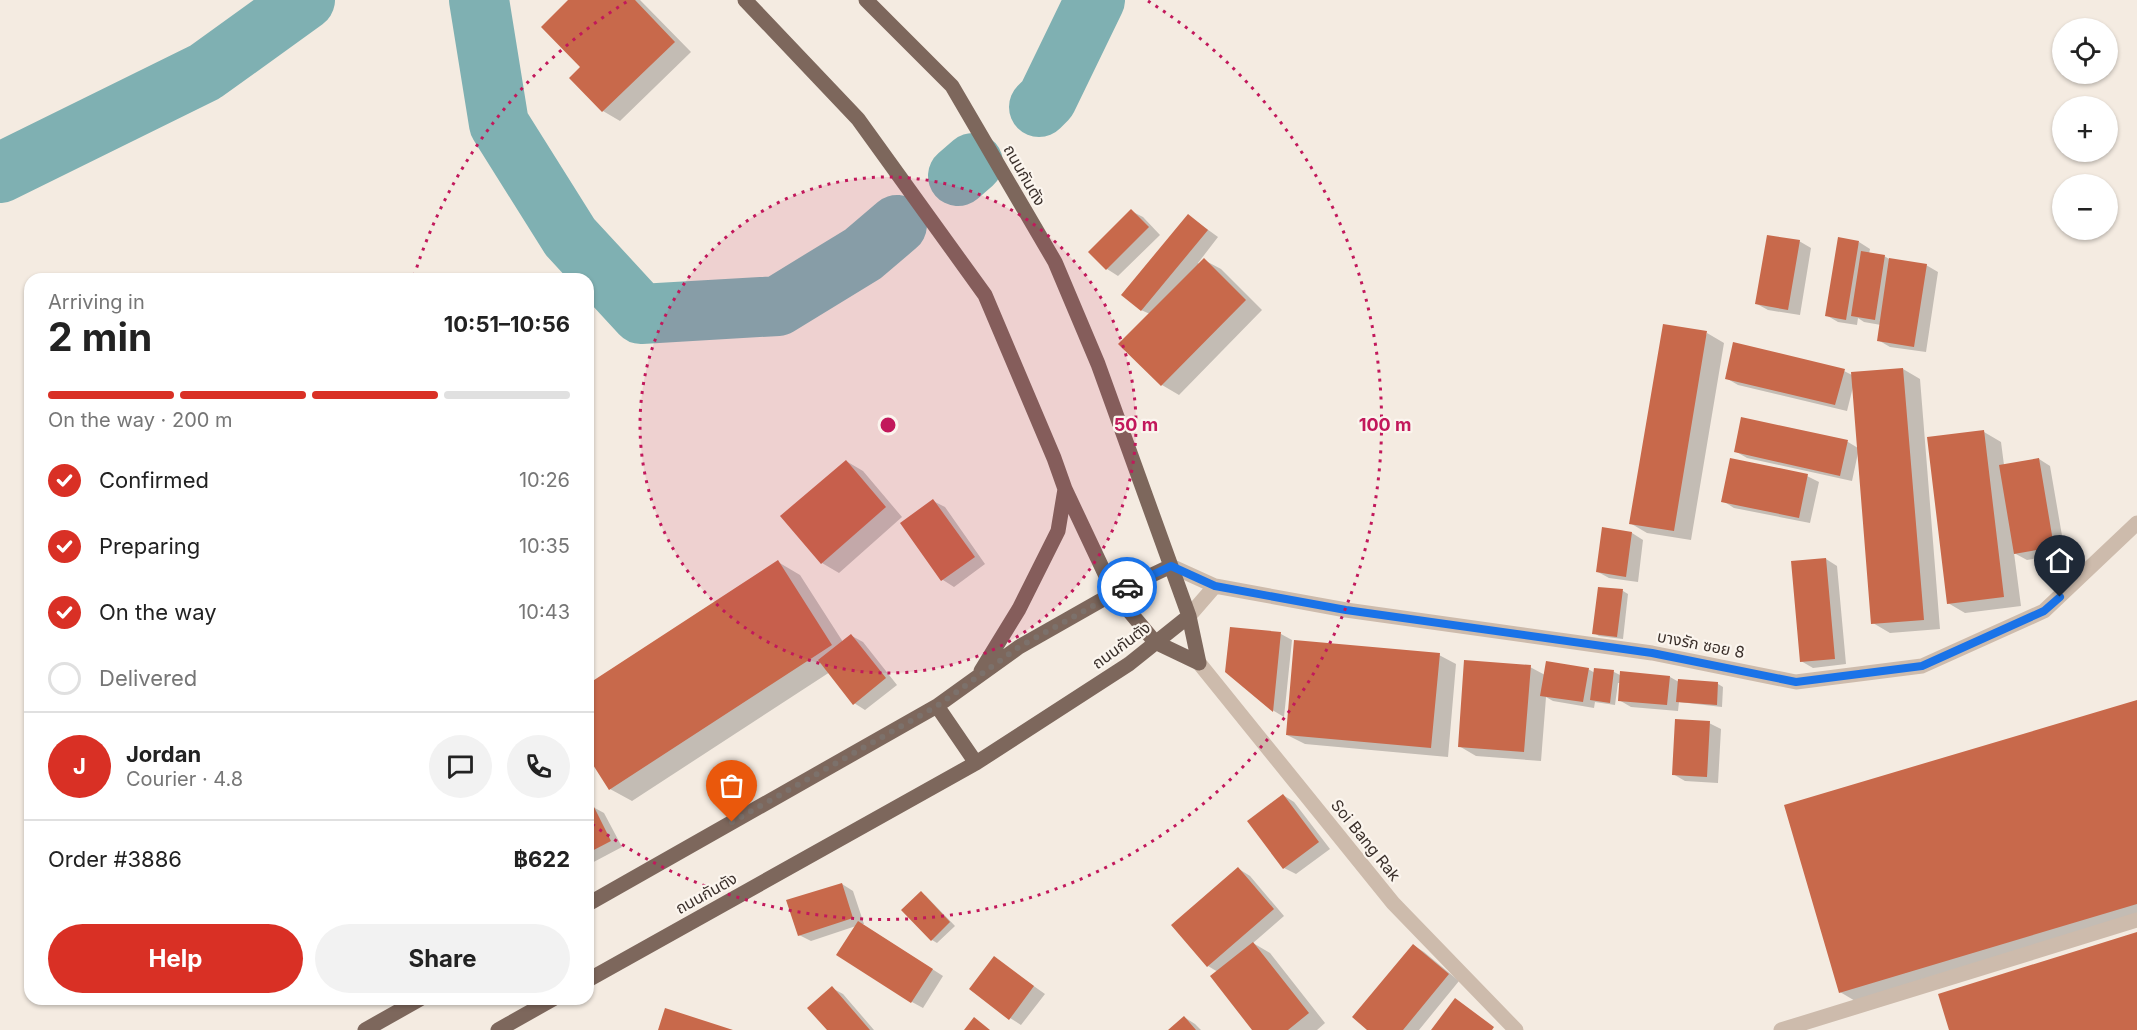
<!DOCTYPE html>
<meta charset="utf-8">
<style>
body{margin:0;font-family:Inter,"Noto Sans Thai",sans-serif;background:#f2f2f2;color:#222;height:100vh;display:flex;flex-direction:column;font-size:22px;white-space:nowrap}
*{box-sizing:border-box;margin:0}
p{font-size:20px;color:#767676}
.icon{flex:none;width:33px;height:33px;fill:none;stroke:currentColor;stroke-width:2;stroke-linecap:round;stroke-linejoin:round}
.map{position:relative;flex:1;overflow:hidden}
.sheet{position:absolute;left:24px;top:273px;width:570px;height:732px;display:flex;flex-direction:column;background:#fff;border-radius:18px;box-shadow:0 2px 4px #0004}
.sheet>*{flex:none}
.tools{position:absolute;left:2052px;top:18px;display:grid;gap:12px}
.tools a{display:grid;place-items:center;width:66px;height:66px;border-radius:50%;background:#fff;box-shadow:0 2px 4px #0004;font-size:30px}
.pin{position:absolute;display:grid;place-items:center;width:51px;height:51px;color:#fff;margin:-62px -26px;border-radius:50% 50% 50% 0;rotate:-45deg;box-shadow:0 0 6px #0007}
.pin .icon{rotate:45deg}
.courier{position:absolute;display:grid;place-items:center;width:60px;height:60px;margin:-30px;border:4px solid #1a73e8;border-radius:50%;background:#fff;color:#222;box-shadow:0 2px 8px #0007}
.summary em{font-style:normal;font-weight:700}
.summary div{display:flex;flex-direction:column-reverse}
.summary{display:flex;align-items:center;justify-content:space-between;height:102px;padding:0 24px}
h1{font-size:39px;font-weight:700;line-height:45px}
.bar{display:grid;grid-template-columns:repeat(4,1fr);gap:9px 6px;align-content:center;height:72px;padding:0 24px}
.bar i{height:8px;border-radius:4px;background:#e0e0e0}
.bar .on{background:#d93025}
.bar p{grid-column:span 4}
.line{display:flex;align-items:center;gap:15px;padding:0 24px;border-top:2px solid #e0e0e0}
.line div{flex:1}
.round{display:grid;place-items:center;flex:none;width:63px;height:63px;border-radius:32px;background:#f2f2f2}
ol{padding:0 24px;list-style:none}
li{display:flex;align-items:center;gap:18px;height:66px}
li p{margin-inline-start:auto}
li .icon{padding:6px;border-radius:50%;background:#d93025;color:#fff;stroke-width:4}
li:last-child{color:#767676}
li i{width:33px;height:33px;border:3px solid #e0e0e0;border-radius:50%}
.action{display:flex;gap:12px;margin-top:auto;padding:12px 24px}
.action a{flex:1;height:69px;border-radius:36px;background:#d93025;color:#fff;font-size:24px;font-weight:700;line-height:69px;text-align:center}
.action a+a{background:#f2f2f2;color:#222}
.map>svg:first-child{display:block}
.shadow{fill:#0003}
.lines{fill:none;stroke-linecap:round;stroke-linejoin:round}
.river{stroke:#7fb0b2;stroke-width:60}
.building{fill:#c8694b}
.minor{stroke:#cdbbac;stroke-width:15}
.major{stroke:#7d675c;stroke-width:15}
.done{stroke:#7c716b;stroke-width:6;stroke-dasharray:0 10.8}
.route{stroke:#1a73e8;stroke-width:8}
.ring{fill:none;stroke:#c2185b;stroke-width:3;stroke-dasharray:3 6}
.labels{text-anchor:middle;stroke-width:4.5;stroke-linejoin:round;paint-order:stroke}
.street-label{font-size:16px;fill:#3b302b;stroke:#fbf5ee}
.centre{fill:#c2185b;stroke:#fbf5ee;stroke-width:3}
.ring-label{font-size:18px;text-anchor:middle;font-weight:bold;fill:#c2185b;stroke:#fbf5ee;stroke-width:4.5;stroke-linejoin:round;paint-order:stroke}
</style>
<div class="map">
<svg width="2137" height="1030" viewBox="0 0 2137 1030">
<rect width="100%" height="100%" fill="#f4ebe1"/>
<path class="shadow" d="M570,0H640L691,52L620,121L603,111L571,78L582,67Z
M1131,211L1143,217L1160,235L1118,276L1107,269L1090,252Z
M1189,216L1218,237L1198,263L1199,264L1204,260L1221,269L1262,310L1179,395L1162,385L1120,344L1150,314L1141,310Z
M1799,241L1811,248L1800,315L1768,310L1757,304Z
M1859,242L1870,249L1869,254L1884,256L1891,260L1926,265L1938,272L1926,352L1890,347L1878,340L1881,325L1864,322L1858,318L1857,325L1838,322L1826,315Z
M1707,333L1724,343L1691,540L1647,533L1630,523Z
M1903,369L1920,379L1940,629L1890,633L1873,623L1858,453L1852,481L1747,458L1735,451L1742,418L1848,442L1858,448L1853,387L1847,411L1738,385L1726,378L1844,371L1852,375Z
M1984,432L2001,442L2004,465L2039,459L2050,466L2065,553L2027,560L2014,553L2021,606L1965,613L1948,603Z
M846,461L863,471L902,517L839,573L822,563Z
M1807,476L1819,482L1810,523L1734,508L1723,501Z
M933,501L945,507L985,564L954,587L943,580L902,524Z
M1603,528L1632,533L1643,540L1638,582L1609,578L1598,572Z
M1826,559L1837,566L1846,664L1813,668L1801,661Z
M778,562L800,575L843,642L852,636L863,642L897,685L865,710L854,703L830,672L632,801L610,789L588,754V686Z
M1599,588L1623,591L1628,594L1623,639L1599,636L1594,633Z
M1281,634L1292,640L1284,717L1274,711L1227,672Z
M1439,655L1456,664L1448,757L1305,744L1287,735Z
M1530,667L1545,675L1588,669L1595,673V670L1614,672L1622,676L1670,677L1679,682L1718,684L1723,687L1722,707L1679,702L1678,711L1631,707L1619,700L1621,683H1618L1615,705L1595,702L1594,708L1553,701L1546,697L1541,761L1476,756L1459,746Z
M2137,701V923L1862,1005L1840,992Z
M1709,723L1721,729L1718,783L1685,781L1673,774Z
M1283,795L1294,802L1330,849L1296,874L1284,868Z
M593,807L604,813L622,847L588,865V809Z
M1239,869L1250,876L1284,916L1253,943L1270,953L1325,1023L1317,1030H1254L1218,972L1208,966Z
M842,884L853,891L864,924H862L943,976L923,1008L912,1002L856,926L811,941L799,935Z
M921,893L926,896L955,926L937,943L932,940Z
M1413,945L1424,952L1459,981L1419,1030H1370Z
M994,958L1045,994L1021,1025L1010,1018Z
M832,988L843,994L874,1030H829Z
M1184,1017L1195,1024L1201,1030H1170Z"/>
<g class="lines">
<path class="river" d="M479,0L499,124L570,237L641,314L778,306L863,254L897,225
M1039,107L1047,99L1095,0
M0,173L205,72L305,0
M958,176L973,163"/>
</g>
<path class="building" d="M568,0H635L675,42L602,112L569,78L580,67L541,27Z
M1131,209L1149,227L1106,270L1088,252Z
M1188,214L1208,230L1141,311L1121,295Z
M1767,235L1800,240L1788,310L1755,304Z
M1838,237L1859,241L1846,320L1825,316Z
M1861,251L1885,255L1875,320L1851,316Z
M1204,258L1246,300L1161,386L1118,344Z
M1889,258L1927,264L1914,347L1877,341Z
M1663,324L1707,331L1674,531L1629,524Z
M1733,342L1845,369L1835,405L1725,379Z
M1903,368L1924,620L1871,624L1851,372Z
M1741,417L1848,440L1840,476L1734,452Z
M1984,430L2004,597L1947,604L1927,437Z
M1730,458L1808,474L1799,518L1721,502Z
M2039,458L2054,547L2014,554L1999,465Z
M846,460L886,507L821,564L780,516Z
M933,499L975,557L941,581L900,523Z
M1602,527L1632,532L1626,577L1596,572Z
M1826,558L1835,659L1800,662L1791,561Z
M778,560L832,645L609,790L588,757V684Z
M1598,587L1623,589L1617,637L1592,634Z
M1230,627L1281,632L1273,712L1225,672Z
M851,634L886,678L853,705L818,660Z
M1294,640L1440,653L1431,748L1286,735Z
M1464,660L1531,665L1524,752L1458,747Z
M1546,661L1589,668L1583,702L1540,696Z
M1594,668L1614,670L1610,703L1590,700Z
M1620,671L1670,676L1667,705L1618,701Z
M1678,679L1718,682L1717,705L1676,702Z
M2137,700V904L1839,993L1784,805Z
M1675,719L1710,721L1707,777L1672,775Z
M1283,794L1319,842L1283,869L1247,821Z
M593,805L611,841L588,853V807Z
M1238,867L1274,909L1207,967L1171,925Z
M842,883L853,918L798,936L786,900Z
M921,891L950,922L931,941L901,910Z
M858,921L933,969L911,1003L836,955Z
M2137,932V1030H1949L1938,994Z
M1253,942L1309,1013L1288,1030H1252L1210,976Z
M1413,944L1449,974L1403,1030H1367L1352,1017Z
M994,956L1034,986L1009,1020L969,989Z
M832,986L870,1030H827L807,1008Z
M1455,998L1494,1027L1492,1030H1431Z
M665,1008L733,1030H658Z
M1184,1016L1196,1030H1168Z
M974,1017L990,1030H964Z"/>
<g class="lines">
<path class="minor" d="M1171,566L1215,586L1346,610L1652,653L1796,682L1922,666L2044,611L2137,523
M1189,616L1215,586
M1199,663L1393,903L1516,1030
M1781,1030L2137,920"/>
<path class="major" d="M1171,566L1114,593L1155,642L1199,663
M1189,616L1199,663
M981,671L1019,609L1058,531L1065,489
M937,706L976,763
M588,904L937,706L1019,647L1114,593L1065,489L1054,458L985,295L858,119L745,0
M588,980L976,763L1129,664L1189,616L1098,364L1055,262L952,86L866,0
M365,1030L420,999
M498,1030L553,999"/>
</g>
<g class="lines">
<path class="done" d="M732,822L937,706L1019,647L1127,587"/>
<path class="route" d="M1127,587L1171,566L1215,586L1346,610L1652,653L1796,682L1922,666L2044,611L2060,597"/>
</g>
<circle cx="888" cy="425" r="248" fill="#c2185b" fill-opacity=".12"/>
<g class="ring">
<circle cx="888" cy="425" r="248"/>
<path d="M414 276A497 497 0 0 1 628 1M1148 1A497 497 0 1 1 589 822"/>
</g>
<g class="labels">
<g class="street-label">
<text transform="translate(1025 175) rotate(60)" y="6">ถนนกันตัง</text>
<text transform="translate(1701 644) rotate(11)" y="6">บางรัก ซอย 8</text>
<text transform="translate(1121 645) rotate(-36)" y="6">ถนนกันตัง</text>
<text transform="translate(1366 840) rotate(51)" y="6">Soi Bang Rak</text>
<text transform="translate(706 893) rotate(-29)" y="6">ถนนกันตัง</text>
</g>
</g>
<circle cx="888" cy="425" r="9" class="centre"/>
<g class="ring-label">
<text x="1136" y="431">50 m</text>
<text x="1385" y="431">100 m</text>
</g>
</svg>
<div class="tools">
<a><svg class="icon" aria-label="locate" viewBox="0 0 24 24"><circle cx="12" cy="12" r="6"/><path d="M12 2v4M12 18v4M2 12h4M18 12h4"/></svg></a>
<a>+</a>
<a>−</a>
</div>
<div class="pin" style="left:732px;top:822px;background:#ea580c"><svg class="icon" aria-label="bag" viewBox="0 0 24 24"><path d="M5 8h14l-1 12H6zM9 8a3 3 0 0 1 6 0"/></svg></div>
<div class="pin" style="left:2060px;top:597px;background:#1f2937"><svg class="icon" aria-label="home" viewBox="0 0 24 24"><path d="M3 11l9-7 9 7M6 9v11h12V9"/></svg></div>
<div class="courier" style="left:1127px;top:587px"><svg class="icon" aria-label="car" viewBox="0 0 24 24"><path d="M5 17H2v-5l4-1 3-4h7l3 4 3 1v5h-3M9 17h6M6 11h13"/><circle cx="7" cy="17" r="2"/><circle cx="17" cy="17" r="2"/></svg></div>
<section class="sheet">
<div class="summary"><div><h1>2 min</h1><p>Arriving in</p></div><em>10:51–10:56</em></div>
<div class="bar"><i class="on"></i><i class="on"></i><i class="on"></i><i></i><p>On the way · 200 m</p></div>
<ol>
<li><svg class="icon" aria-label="check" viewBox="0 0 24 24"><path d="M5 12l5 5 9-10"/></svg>Confirmed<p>10:26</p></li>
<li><svg class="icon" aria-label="check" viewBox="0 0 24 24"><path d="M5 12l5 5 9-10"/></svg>Preparing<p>10:35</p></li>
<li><svg class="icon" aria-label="check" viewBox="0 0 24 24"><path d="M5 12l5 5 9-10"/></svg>On the way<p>10:43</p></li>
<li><i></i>Delivered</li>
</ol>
<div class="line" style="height:108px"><b class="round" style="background:#d93025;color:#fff">J</b><div><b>Jordan</b><p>Courier · 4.8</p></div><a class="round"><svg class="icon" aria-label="chat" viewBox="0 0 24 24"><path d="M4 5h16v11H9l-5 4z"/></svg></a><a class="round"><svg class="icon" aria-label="phone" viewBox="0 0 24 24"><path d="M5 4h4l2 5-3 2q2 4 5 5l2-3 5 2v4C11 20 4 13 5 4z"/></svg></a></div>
<div class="line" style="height:78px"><div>Order #3886</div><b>฿622</b></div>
<div class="action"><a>Help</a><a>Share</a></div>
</section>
</div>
